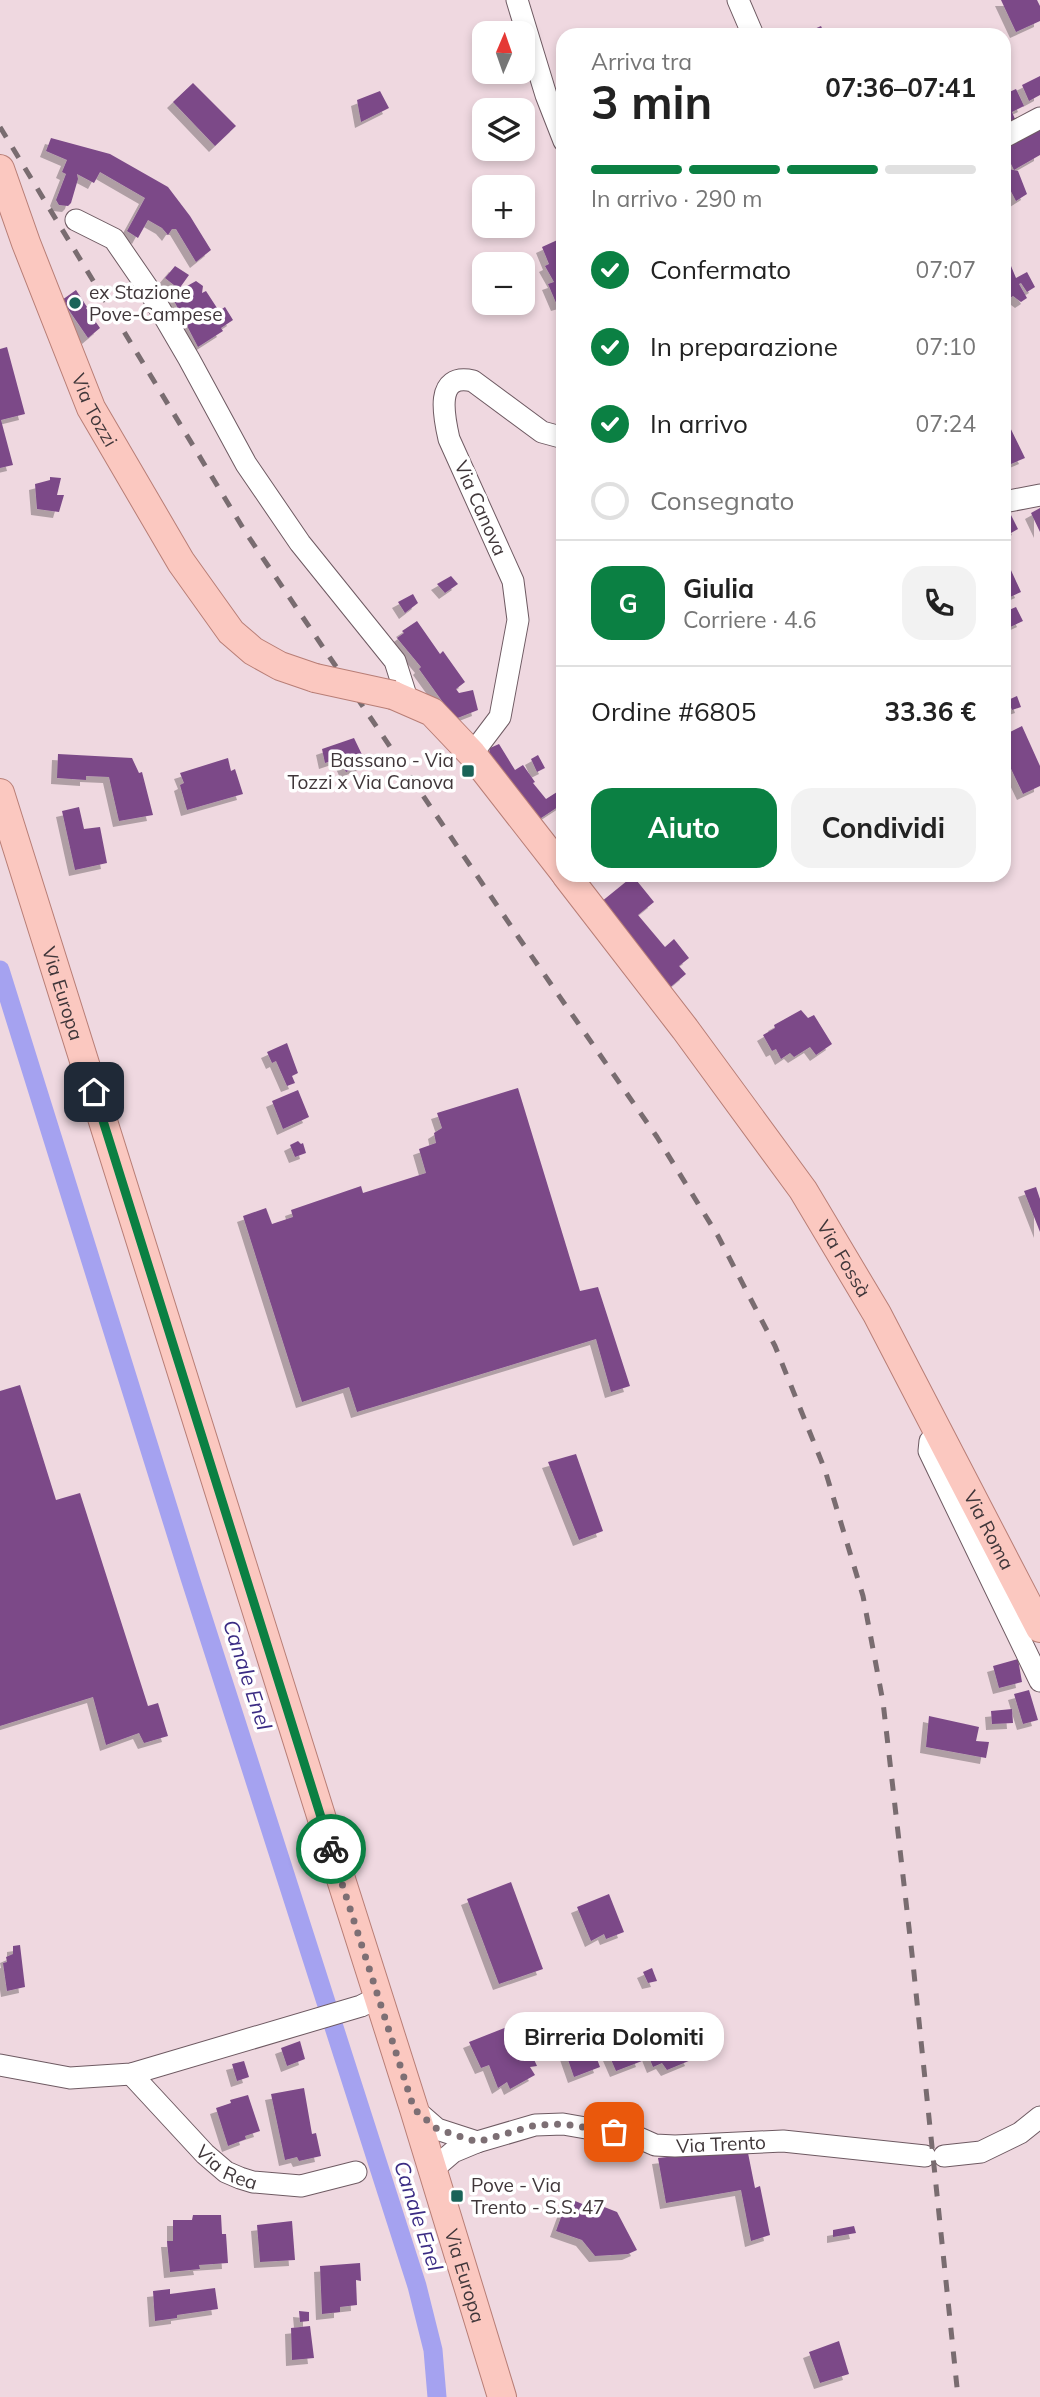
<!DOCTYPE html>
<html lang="it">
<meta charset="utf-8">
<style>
body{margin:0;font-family:Mulish,sans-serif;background:#f2f2f2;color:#222;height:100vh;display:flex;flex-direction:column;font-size:26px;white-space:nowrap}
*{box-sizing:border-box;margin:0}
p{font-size:23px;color:#767676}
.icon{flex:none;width:38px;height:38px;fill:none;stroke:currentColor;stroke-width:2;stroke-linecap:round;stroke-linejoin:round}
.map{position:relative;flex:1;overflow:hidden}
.sheet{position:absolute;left:556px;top:28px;width:455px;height:854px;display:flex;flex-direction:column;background:#fff;border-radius:21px;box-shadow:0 4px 10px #0003}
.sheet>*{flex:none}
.needle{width:46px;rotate:2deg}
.tools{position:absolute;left:472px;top:21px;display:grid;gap:14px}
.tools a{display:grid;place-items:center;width:63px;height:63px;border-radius:14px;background:#fff;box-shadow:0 4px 10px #0003;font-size:35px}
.pin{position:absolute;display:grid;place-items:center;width:60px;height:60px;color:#fff;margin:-30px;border-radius:14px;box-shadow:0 4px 10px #0006}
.courier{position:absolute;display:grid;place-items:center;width:70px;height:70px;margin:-35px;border:5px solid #0b8043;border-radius:50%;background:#fff;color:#222;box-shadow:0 2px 9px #0007}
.bubble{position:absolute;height:49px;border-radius:21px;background:#fff;box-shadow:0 4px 10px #0003;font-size:23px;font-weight:700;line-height:49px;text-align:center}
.headline em{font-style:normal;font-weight:700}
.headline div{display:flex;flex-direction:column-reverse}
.headline{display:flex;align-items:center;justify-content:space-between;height:119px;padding:0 35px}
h1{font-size:46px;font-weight:700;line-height:52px}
.bar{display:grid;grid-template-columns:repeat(4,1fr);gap:10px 7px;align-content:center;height:84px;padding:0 35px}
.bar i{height:9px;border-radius:5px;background:#e0e0e0}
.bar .active{background:#0b8043}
.bar p{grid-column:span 4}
.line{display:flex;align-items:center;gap:18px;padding:0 35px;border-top:2px solid #e0e0e0}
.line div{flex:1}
.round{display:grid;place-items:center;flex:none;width:74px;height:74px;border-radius:21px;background:#f2f2f2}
ol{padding:0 35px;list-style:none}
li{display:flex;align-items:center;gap:21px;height:77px}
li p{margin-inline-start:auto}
li .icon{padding:7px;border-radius:50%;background:#0b8043;color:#fff;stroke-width:4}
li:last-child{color:#767676}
li i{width:38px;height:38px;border:4px solid #e0e0e0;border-radius:50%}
.cta{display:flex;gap:14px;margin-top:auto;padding:14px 35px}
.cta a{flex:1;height:80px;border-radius:21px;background:#0b8043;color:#fff;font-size:28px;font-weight:700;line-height:80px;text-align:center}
.cta a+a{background:#f2f2f2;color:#222}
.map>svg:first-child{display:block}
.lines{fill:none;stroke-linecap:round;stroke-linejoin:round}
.canal{stroke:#a5a2f0;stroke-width:19}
.building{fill:#7c4a88;filter:url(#shadow)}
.minor-casing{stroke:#6e5a62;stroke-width:23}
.major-casing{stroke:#b87e76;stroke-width:30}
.minor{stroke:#fff;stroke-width:21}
.major{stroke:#fbc8c0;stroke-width:28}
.rail{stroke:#796c70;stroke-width:5;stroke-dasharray:12 12;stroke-linecap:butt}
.major-bridge-casing{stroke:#b87e76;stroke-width:30;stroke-linecap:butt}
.major-bridge{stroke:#fbc8c0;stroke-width:28}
.done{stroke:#7d6f74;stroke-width:7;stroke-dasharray:0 12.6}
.route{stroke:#0b8043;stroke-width:9}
.poi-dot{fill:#1a6358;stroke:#fff;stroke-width:2.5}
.labels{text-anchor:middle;stroke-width:7;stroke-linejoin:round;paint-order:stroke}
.poi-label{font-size:19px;fill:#40373a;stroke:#fff;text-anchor:start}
.street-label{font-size:19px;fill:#40373a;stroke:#fff}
.water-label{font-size:21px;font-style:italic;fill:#3b2c84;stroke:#fff}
</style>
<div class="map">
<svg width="1040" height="2397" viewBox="0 0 1040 2397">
<defs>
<filter id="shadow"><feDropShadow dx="-6" dy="6" stdDeviation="0" flood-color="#0004"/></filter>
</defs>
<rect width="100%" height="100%" fill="#efd8e0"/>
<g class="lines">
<path class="canal" d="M0,970L190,1578L417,2286L433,2350L437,2397"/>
</g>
<path class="building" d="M1001,0H1037L1040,6V21L1016,32Z
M821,26L825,35H801Z
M1040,76V95L1029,101L1022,85Z
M193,83L236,126L215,146L173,102Z
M1004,88L1007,93L1016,89L1024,106L1012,112L1015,119L1004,124Z
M380,91L389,108L361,122L357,100Z
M1040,120V155L1014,170L1004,150V139Z
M51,138L110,154L168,187L190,216L211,250L196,262L176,229H172L168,235L162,228L148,220L138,238L127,231L145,198L100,172L94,183L77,174L78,179L71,203L68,206L59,205L56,200L66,174L62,172L67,160L46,151Z
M1009,169L1018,171L1027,194L1016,201L1005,180Z
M564,237V303L557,305L548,284L554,282L545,266L549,264L542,247Z
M175,266L189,275L179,289L165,278Z
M1011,266L1016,278L1027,272L1035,287L1027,292L1021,283L1019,284L1027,298L1021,302L1013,296L1007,300L1004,296V269Z
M196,281L203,286L202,293L206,291L219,311L225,307L233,320L221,328L223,331L198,347L171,295Z
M76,290L87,307L86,308L100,328L88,338L62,300Z
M7,347L25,414L1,420L13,465L0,468V349Z
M1004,415L1025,458L1004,467Z
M50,477L61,478L57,495H64L59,512L37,509L35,484L50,480Z
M1040,508V532L1031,513Z
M1010,513L1018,529L1004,537V516Z
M1004,555L1021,592L1008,598L1004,597Z
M451,576L458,584L445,593L437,584Z
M413,594L418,603L405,613L398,602Z
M1016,607L1023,621L1004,630V612Z
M417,621L440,654L443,651L465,682L456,689L459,693L473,690L478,710L455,719L419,669L421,667L397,638L404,633L402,631Z
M1017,696L1021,707L1012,710L1008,700Z
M1022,726L1040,766V786L1023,794L1004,754V735Z
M354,738L366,763L346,772L340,758L325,763L322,749Z
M499,744L515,770L523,765L535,782L533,783L546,799L557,792L564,803L535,822L488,757L490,748Z
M58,754L132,758L139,773L142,772L153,815L119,821L109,777L86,776V780L57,778Z
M538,755L545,768L537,772L531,759Z
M228,758L231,771L235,769L243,794L187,810L180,785L184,783L180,773Z
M79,807L84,829L100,827L107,863L75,870L62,811Z
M633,876L654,902L638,915L665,947L674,939L689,958L679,966L686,974L667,990L601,902Z
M801,1010L808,1018L814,1015L832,1044L816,1055L810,1047L794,1057L790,1053L781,1059L776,1049L772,1051L763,1035L775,1028L774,1025Z
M287,1043L298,1073L292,1076L295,1083L287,1086L276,1061L272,1063L267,1052Z
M518,1088L580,1291L598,1287L630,1386L611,1392L596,1339L357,1412L349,1387L302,1402L243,1216L266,1208L272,1224L293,1217L291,1210L361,1186L363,1193L426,1173L419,1149L436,1143L434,1133L442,1128L437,1113Z
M298,1090L309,1117L283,1129L272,1101Z
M298,1141L301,1144L303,1143L306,1153L295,1157L290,1145Z
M1036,1187L1040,1199V1232L1024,1191Z
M20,1385L56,1500L80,1493L148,1706L158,1703L168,1736L144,1743L139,1733L106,1745L93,1697L0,1726V1391Z
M576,1454L603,1531L579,1540L548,1462Z
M1018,1659L1022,1682L999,1688L993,1666Z
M1029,1690L1038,1720L1023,1724L1014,1694Z
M1012,1709L1013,1723L992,1724L991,1711Z
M929,1716L979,1727L976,1741L989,1742L986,1758L926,1747Z
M511,1882L543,1969L499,1984L467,1899Z
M609,1894L624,1932L606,1939L604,1934L591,1941L577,1907Z
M20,1945L25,1987L7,1991L3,1963L7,1962L6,1957L13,1954V1946Z
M652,1968L657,1981L648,1983L643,1972Z
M659,2018L665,2034L636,2046L642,2061L616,2071L603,2041Z
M512,2025L520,2045L526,2042L537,2066L530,2067L535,2075L510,2089L507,2082L498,2088L489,2065L481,2068L469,2042Z
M681,2037L691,2060L667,2070L662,2063L653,2067L647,2052Z
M300,2041L305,2059L287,2066L281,2048Z
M591,2043L600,2067L574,2077L566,2054Z
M244,2061L249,2077L237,2081L232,2064Z
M304,2088L312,2134L316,2133L321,2156L299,2161L297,2157L285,2160L271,2094Z
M248,2095L260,2131L245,2136L246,2139L228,2146L216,2108L231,2103L230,2100Z
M747,2148L755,2188L760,2186L770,2235L751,2241L741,2190L666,2203L658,2158Z
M568,2198L592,2208L594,2203L617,2212L637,2250L628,2254L595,2256L582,2240L556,2231Z
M193,2215H221L222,2234H226L228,2263L199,2265L200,2269L170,2272L167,2241H173V2220H192Z
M292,2221L295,2260L260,2262L257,2225Z
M854,2226L856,2233L833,2237V2230Z
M360,2263L361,2281L356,2280L357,2305L340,2307V2312L322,2314L320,2266Z
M215,2288L218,2309L177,2315V2318L155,2321L153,2291L170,2289V2294Z
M299,2311L309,2312V2321L300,2322Z
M310,2326L314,2358L292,2360L291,2328Z
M839,2341L849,2374L820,2383L809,2352Z"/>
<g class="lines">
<g class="minor-casing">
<g id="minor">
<path d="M517,0L546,95L564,141"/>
<path d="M738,0L753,35"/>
<path d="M1004,137L1040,118"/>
<path d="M76,220L114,239L147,287L189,359L246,464L300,543L395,661L408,702"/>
<path d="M1004,502L1040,495"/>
<path d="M472,754L500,717L518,620L513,581L449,439C444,417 434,372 473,381L542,432L564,438"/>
<path d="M939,1433L930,1441L929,1451L1040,1681"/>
<path d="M0,2065L70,2078L131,2074L361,2006L379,1997"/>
<path id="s1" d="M131,2074L205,2154L226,2172L240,2178L253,2182L301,2186L356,2172"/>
<path d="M414,2109L437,2129L477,2142"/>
<path d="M944,2156L981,2152L1020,2133L1040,2117"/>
<path id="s2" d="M432,2170L453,2152L477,2142L535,2125L563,2124L637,2137L655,2145L675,2146L783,2141L925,2156"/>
</g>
</g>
<g class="major-casing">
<g id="major">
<path id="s3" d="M0,169L26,243L91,408L181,562L231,632L253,651L280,666L315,678"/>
<path d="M393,695L432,712L472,754L564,872"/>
<path id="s4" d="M0,793L333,1854L414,2109L502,2397"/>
<path id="s5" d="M566,875L685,1029L803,1190L877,1314L1040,1628"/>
</g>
</g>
<use href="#minor" class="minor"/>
<use href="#major" class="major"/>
<path class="rail" d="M0,127L246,533L519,938L657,1137L718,1236L775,1346L825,1470L863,1596L883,1702L912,1954L958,2397"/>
<g class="major-bridge-casing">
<path id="major-bridge" d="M315,678L393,695"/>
</g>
<use href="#major-bridge" class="major-bridge"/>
</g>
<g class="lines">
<path class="done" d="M331,1849L414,2109L437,2129L477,2142L536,2125L563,2124L614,2132"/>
<path class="route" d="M94,1092L331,1849"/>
</g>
<g class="poi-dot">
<circle cx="75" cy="303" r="7"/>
<rect x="461" y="764" width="14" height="14" rx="3.5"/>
<rect x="450" y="2189" width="14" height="14" rx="3.5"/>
</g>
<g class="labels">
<g class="poi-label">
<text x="89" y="299">ex Stazione<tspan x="89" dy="22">Pove-Campese</tspan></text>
<text x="454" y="767" text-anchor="end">Bassano - Via<tspan x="454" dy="22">Tozzi x Via Canova</tspan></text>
<text x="471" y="2192">Pove - Via<tspan x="471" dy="22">Trento - S.S. 47</tspan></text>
</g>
<g class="street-label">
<text dy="7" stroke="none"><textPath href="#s3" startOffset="259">Via Tozzi</textPath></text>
<text transform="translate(481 508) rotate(66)" y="7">Via Canova</text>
<text dy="7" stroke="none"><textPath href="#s4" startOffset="210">Via Europa</textPath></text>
<text dy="7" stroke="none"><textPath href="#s5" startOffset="474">Via Fossà</textPath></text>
<text dy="7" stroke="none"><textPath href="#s5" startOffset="782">Via Roma</textPath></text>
<text dy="7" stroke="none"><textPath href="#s2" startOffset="303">Via Trento</textPath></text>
<text dy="7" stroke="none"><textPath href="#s1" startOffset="135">Via Rea</textPath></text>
<text dy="7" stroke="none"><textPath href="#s4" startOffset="1554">Via Europa</textPath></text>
</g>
<g class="water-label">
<text transform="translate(247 1675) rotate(72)" y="7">Canale Enel</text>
<text transform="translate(418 2216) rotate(72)" y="7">Canale Enel</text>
</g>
</g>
</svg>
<div class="tools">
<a><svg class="needle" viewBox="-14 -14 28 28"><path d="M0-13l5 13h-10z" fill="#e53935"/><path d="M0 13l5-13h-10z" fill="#767676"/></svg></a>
<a><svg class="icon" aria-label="layers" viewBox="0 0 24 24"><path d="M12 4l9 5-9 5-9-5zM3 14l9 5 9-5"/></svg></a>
<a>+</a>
<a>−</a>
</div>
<div class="pin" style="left:614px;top:2132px;background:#ea580c"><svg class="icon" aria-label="bag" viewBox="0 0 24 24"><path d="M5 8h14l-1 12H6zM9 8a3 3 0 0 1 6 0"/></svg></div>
<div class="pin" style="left:94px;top:1092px;background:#1f2937"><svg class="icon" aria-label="home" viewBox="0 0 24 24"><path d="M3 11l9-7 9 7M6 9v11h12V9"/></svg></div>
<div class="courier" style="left:331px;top:1849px"><svg class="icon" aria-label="bike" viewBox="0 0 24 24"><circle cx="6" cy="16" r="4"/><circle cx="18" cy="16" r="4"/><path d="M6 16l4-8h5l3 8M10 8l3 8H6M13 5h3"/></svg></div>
<div class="bubble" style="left:504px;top:2012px;width:220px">Birreria Dolomiti</div>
<section class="sheet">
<div class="headline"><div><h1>3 min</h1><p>Arriva tra</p></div><em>07:36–07:41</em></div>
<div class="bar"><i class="active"></i><i class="active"></i><i class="active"></i><i></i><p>In arrivo · 290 m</p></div>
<ol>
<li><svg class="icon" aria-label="check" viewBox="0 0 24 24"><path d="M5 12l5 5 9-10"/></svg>Confermato<p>07:07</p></li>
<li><svg class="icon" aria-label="check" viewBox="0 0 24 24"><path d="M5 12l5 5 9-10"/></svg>In preparazione<p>07:10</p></li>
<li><svg class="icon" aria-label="check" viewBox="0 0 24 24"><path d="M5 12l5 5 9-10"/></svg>In arrivo<p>07:24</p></li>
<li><i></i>Consegnato</li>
</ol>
<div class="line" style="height:126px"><b class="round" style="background:#0b8043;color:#fff">G</b><div><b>Giulia</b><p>Corriere · 4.6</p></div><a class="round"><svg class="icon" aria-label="phone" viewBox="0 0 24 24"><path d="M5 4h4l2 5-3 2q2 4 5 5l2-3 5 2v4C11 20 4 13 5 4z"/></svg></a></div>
<div class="line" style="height:91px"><div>Ordine #6805</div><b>33.36 €</b></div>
<div class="cta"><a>Aiuto</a><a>Condividi</a></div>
</section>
</div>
